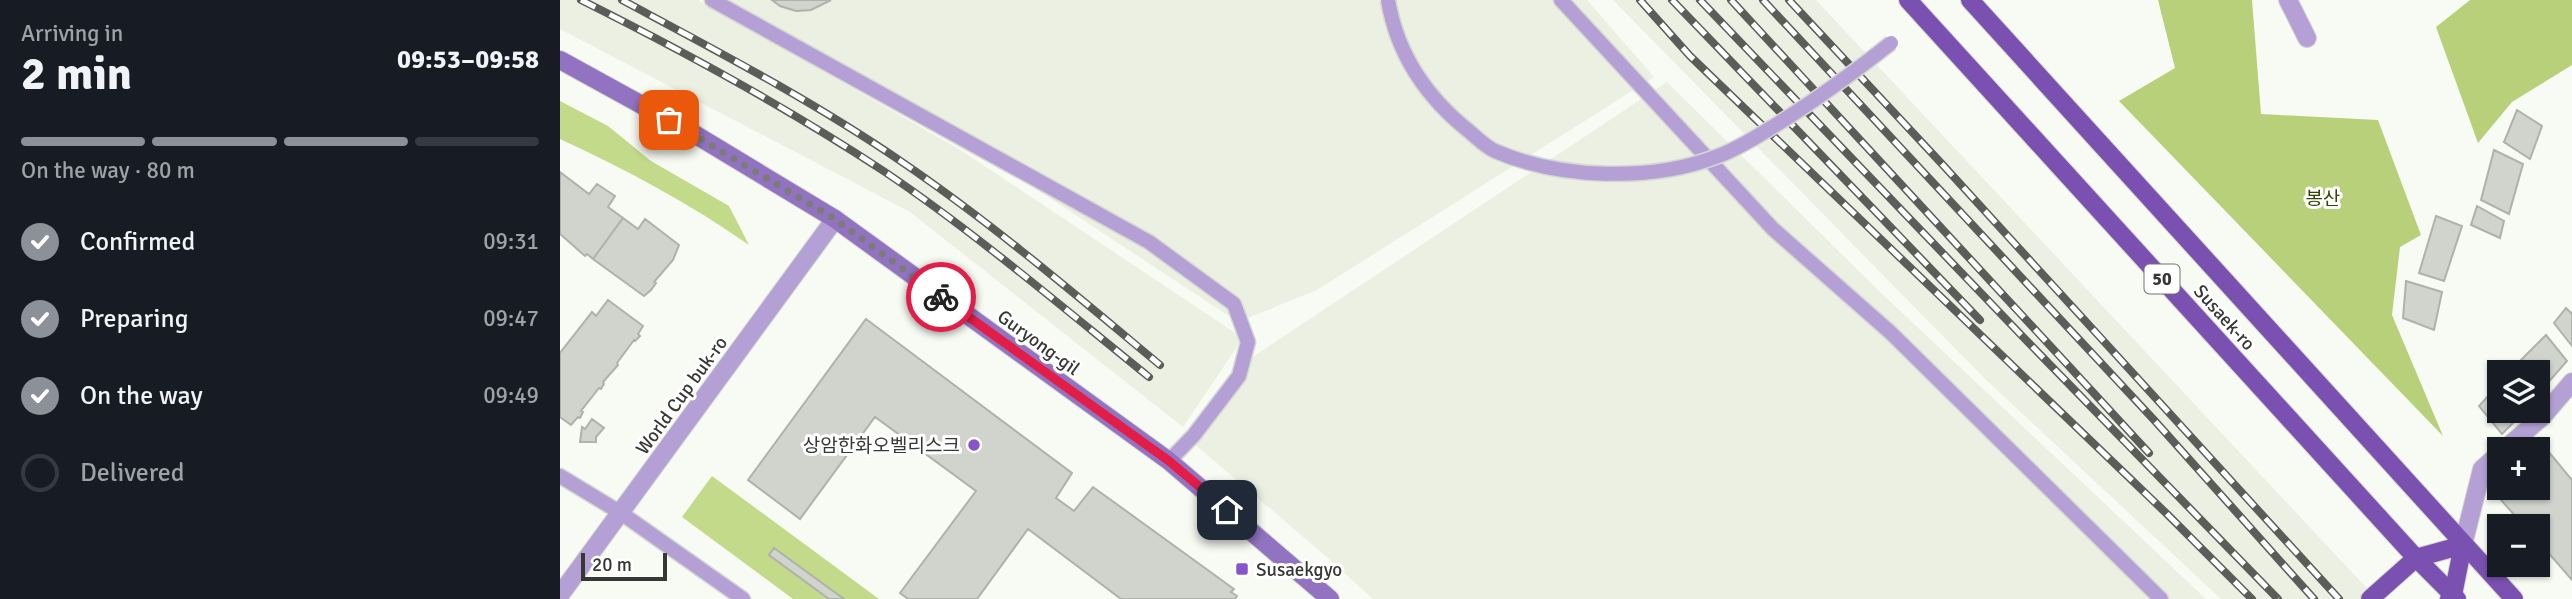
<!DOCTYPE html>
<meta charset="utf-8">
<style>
body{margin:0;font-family:Signika,"Noto Sans KR",sans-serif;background:#242831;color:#f1f3f6;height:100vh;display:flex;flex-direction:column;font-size:26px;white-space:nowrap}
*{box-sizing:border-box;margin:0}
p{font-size:23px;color:#9ea1a6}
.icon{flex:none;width:38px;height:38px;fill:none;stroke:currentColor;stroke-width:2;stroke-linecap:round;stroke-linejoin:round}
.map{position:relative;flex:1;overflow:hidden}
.drawer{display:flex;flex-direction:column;background:#171b24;width:560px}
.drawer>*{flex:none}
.fabs{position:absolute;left:1927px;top:360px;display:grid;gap:14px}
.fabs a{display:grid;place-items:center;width:63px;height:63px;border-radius:0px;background:#171b24;box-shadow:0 2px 5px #0004;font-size:35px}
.scale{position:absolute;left:21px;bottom:18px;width:86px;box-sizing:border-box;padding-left:7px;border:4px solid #373835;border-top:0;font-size:19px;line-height:24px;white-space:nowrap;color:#373835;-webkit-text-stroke:5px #fff;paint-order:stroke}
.pin{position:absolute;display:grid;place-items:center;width:60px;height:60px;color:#fff;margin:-30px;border-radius:14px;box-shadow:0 4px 10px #0006}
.courier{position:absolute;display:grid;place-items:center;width:70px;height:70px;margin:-35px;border:5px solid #e11d48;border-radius:50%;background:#fff;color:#222;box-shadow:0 2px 9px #0007}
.summary em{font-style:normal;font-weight:800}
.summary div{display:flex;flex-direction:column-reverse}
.summary{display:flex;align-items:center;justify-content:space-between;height:119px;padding:0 21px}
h1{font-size:46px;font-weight:800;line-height:52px}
.bar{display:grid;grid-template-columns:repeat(4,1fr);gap:10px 7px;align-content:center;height:84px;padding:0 21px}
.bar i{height:9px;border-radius:5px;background:#363941}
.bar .on{background:#8c9099}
.bar p{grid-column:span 4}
ol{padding:0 21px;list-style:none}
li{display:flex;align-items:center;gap:21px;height:77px}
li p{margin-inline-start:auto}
li .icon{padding:7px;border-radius:50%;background:#8c9099;color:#fff;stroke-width:4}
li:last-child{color:#9ea1a6}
li i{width:38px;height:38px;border:4px solid #363941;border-radius:50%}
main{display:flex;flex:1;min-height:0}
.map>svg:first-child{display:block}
.built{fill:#ebf0e2}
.green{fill:#c2da89}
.forest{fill:#b8d07a}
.building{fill:#d1d3cd;stroke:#afb1ab;stroke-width:2}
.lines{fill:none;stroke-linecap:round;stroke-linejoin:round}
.lane-casing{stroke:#d5d8d2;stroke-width:17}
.street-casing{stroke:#d5d8d2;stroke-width:20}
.secondary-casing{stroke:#d5d8d2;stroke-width:20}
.primary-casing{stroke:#d5d8d2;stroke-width:20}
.lane{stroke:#b4a0d5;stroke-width:14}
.street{stroke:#b4a0d5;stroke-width:18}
.secondary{stroke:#9273c1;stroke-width:18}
.primary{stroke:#7a51b1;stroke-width:18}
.rail-casing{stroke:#5b5d59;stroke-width:8}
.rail{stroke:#fff;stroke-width:5;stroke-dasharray:16;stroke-linecap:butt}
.lane-bridge-casing{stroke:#d5d8d2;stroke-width:17;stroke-linecap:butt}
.lane-bridge{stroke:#b4a0d5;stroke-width:14}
.done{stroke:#7b7c78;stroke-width:7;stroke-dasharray:0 12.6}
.route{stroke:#e11d48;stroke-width:9}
.poi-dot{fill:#8853cb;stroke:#fff;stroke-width:2.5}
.labels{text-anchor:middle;stroke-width:6;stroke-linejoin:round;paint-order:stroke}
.shield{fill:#fff;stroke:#737472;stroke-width:2}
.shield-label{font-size:18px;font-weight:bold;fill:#373835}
.park-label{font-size:19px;fill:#354300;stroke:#fff}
.street-label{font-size:19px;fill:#373835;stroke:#fff}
.poi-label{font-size:19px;fill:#373835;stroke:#fff;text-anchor:end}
</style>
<main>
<section class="drawer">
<div class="summary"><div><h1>2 min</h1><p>Arriving in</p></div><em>09:53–09:58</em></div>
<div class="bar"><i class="on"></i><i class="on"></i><i class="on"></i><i></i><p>On the way · 80 m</p></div>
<ol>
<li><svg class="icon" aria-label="check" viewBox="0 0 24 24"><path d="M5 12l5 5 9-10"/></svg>Confirmed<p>09:31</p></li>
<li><svg class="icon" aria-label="check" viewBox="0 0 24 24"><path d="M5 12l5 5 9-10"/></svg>Preparing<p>09:47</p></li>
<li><svg class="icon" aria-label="check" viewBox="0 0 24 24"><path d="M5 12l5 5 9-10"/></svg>On the way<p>09:49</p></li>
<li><i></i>Delivered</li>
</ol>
</section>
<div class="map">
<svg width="2012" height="599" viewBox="0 0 2012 599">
<rect width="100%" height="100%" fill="#f8fbf4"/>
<path class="built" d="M0,0H138L399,149L683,338L623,427L350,212L0,29Z
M168,0H1027L1094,77L757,290L678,322L388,131Z
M1053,0H1256L1817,599H1661L1423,377Z
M1107,82L1316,288L1646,599H813L769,559L632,442L679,366Z"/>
<path class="green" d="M0,101L48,126L91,161L169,206L189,245C129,203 67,170 0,139Z
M152,476L319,599H233L122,517Z"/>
<path class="forest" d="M1598,0H1692L1701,114L1818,120L1861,235L1840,247L1832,315L1883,436L1559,101L1615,68Z
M1910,0H2012V65L1952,102L1918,143L1876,27Z"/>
<path class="building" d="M212,0H271L251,10L236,11L220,6Z
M1957,110L1982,126L1970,159L1944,142Z
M1934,150L1963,164L1949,214L1921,200Z
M0,172L29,194L37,184L55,196L48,207L63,218L33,259L27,254L25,256L0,234Z
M1917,206L1944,221L1940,238L1911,225Z
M1876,216L1902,226L1884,281L1859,273Z
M63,218L78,229L85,219L119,245L113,260L94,282L96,283L91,290L84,296L33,259Z
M1846,281L1882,292L1874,330L1843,318Z
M48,300L83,326L78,334L80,336L75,341L74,340L57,363L58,365L43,382L44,384L41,389L39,388L21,411L23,412L20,418L18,417L11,425L0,417V353L32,312L36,316Z
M2006,308L2012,314V346L1994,323Z
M306,319L512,473L496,498L514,511L533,487L674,589L671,592L677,596L675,599H561L468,529L417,599H348L340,593L416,491L315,417L240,519L188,480Z
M1986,335L2007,361L1978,394V373H1953L1951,370Z
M1939,384V411H1965L1942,434L1919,406Z
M32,419L44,428L36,437V442H20L22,427L25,429Z
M1979,440L2012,480V580L1978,541V527H1965L1933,491L1939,485V488H1978V450H1970Z
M214,548L284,599H269L209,555Z"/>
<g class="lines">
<g class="lane-casing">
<path id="lane" d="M152,0L589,242L674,304L688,342L679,376L634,435L609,461
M1001,0L1213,229L1331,333L1601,599
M0,476L61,513L183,599"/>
</g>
<g class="street-casing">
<path id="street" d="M1728,0L1747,38
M1944,450L1983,416L2012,382
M1903,545L1922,469L1939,454
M0,595L275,219"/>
</g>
<g class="secondary-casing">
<path id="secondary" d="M0,60L131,132L275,219L609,461L770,599"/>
</g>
<g class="primary-casing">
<path id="primary" d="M1348,0L1856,558L1897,599
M1410,0L1954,599
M1810,599L1856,558L1903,545
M1889,599L1893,595L1903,545"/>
</g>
<use href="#lane" class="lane"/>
<use href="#street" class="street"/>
<use href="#secondary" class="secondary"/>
<use href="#primary" class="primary"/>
<g class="rail-casing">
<path id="rail" d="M21,0C125,52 228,108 325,172C417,234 502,307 589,377
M62,0C157,51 253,101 342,162C433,224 516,295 600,365
M1080,0L1130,56L1607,514L1692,599
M1112,0L1420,320
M1140,0L1465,339L1718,599
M1171,0L1589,453
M1203,0L1595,421L1754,599
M1229,0L1382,164L1779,599"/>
</g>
<use href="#rail" class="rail"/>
<g class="lane-bridge-casing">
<path id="lane-bridge" d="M828,0C837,54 867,98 910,132C917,138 926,147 935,151C1000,179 1092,182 1158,156C1180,148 1199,135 1219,123C1259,98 1293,73 1331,43"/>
</g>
<use href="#lane-bridge" class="lane-bridge"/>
</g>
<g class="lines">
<path class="done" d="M109,120L275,219L381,297"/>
<path class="route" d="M381,297L609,461L667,510"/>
</g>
<g class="poi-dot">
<circle cx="414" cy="445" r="7"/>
<rect x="675" y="562" width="14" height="14" rx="3.5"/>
</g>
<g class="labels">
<rect class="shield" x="1584.5" y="264.5" width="35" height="29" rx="5"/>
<g class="shield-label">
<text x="1602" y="285">50</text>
</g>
<g class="park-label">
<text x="1763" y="205">봉산</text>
</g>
<g class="street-label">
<text transform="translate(1665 317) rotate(48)" y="7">Susaek-ro</text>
<text transform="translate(479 342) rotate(36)" y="7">Guryong-gil</text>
<text transform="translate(121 395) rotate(-54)" y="7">World Cup buk-ro</text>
</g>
<g class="poi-label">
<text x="400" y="452">상암한화오벨리스크</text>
<text x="696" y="576" text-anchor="start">Susaekgyo</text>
</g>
</g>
</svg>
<div class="fabs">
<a><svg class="icon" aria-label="layers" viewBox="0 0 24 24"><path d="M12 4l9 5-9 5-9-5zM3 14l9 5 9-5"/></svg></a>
<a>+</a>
<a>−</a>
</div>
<div class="scale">20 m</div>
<div class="pin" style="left:109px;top:120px;background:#ea580c"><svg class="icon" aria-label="bag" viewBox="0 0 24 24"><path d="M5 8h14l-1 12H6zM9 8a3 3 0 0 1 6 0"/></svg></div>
<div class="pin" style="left:667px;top:510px;background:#1f2937"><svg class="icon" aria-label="home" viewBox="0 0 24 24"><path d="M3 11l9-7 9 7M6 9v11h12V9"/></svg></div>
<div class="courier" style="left:381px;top:297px"><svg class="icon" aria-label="bike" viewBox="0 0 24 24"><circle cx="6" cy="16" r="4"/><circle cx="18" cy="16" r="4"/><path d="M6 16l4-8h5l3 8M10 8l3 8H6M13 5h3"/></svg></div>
</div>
</main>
